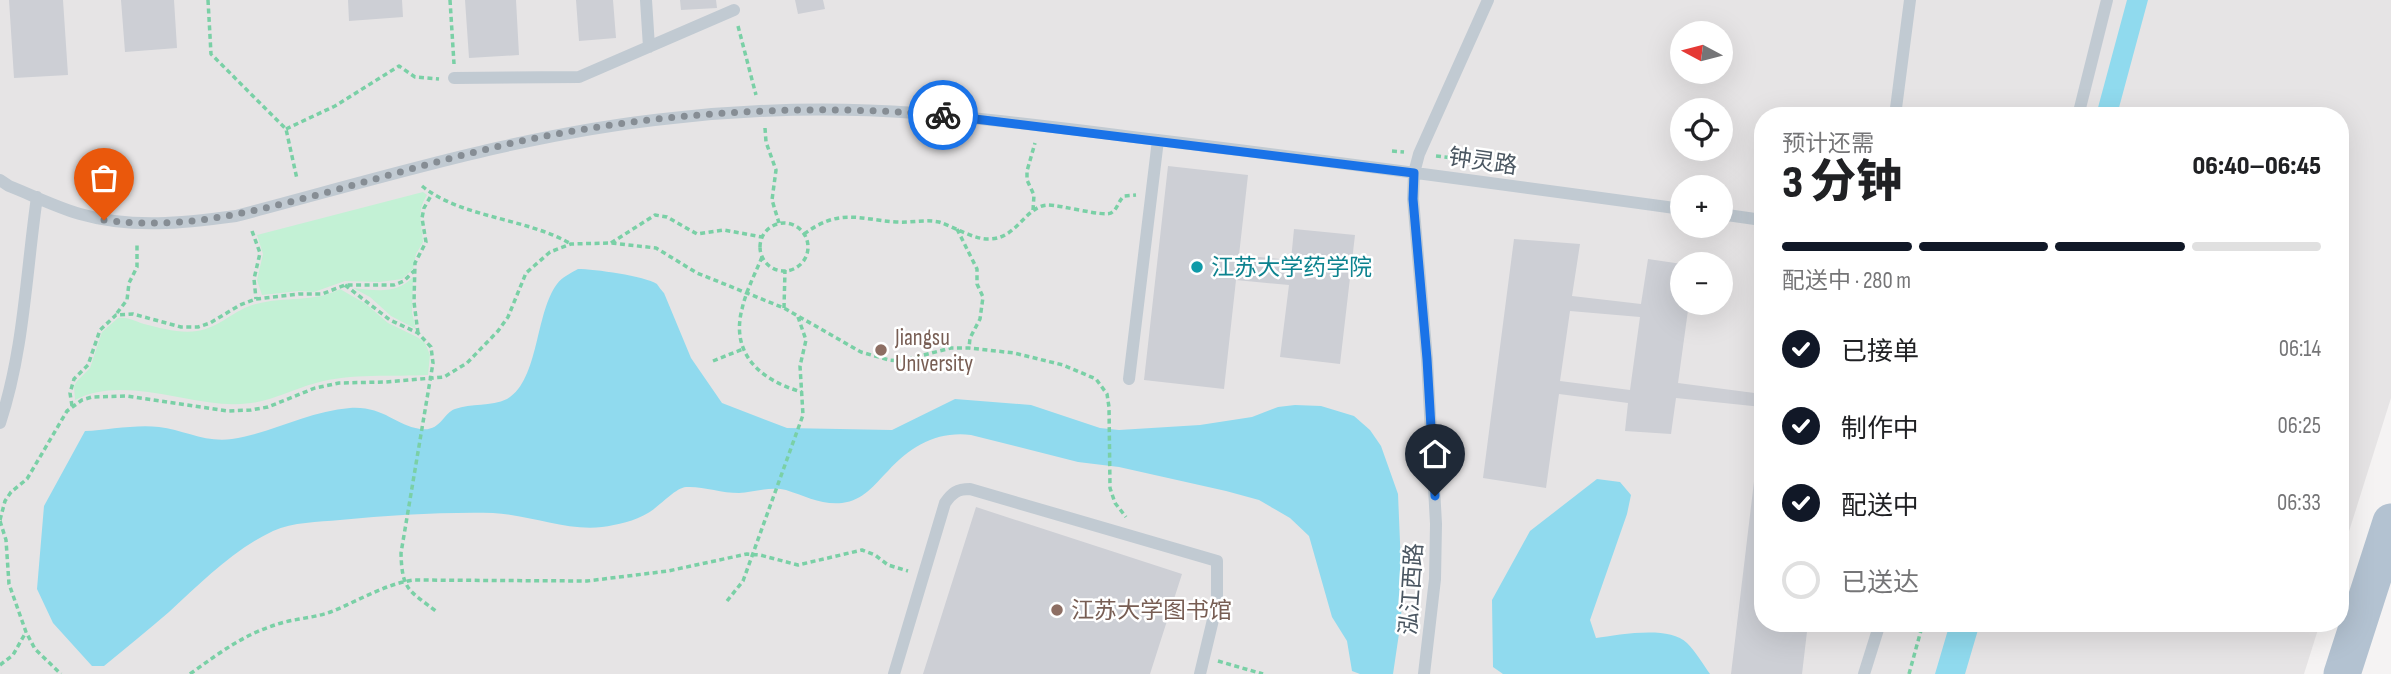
<!DOCTYPE html>
<html lang="zh">
<meta charset="utf-8">
<style>
body{margin:0;font-family:"Sofia Sans Condensed","Noto Sans SC",sans-serif;background:#f6f6f6;color:#202124;height:100vh;display:flex;flex-direction:column;font-size:26px;white-space:nowrap}
*{box-sizing:border-box;margin:0}
p{font-size:23px;color:#757577}
.icon{flex:none;width:38px;height:38px;fill:none;stroke:currentColor;stroke-width:2;stroke-linecap:round;stroke-linejoin:round}
.map{position:relative;flex:1;overflow:hidden}
.drawer{position:absolute;left:1754px;top:107px;width:595px;height:525px;display:flex;flex-direction:column;background:#fff;border-radius:28px;box-shadow:0 7px 28px #0002}
.drawer>*{flex:none}
.needle{width:46px;rotate:277deg}
.buttons{position:absolute;left:1670px;top:21px;display:grid;gap:14px}
.buttons a{display:grid;place-items:center;width:63px;height:63px;border-radius:50%;background:#fff;box-shadow:0 7px 28px #0002;font-size:35px}
.pin{position:absolute;display:grid;place-items:center;width:60px;height:60px;color:#fff;margin:-72px -30px;border-radius:50% 50% 50% 0;rotate:-45deg;box-shadow:0 0 7px #0007}
.pin .icon{rotate:45deg}
.courier{position:absolute;display:grid;place-items:center;width:70px;height:70px;margin:-35px;border:5px solid #1a73e8;border-radius:50%;background:#fff;color:#222;box-shadow:0 2px 9px #0007}
.overview em{font-style:normal;font-weight:800}
.overview div{display:flex;flex-direction:column-reverse}
.overview{display:flex;align-items:center;justify-content:space-between;height:119px;padding:0 28px}
h1{font-size:46px;font-weight:800;line-height:52px}
.bar{display:grid;grid-template-columns:repeat(4,1fr);gap:10px 7px;align-content:center;height:84px;padding:0 28px}
.bar i{height:9px;border-radius:5px;background:#e0e0e0}
.bar .active{background:#111827}
.bar p{grid-column:span 4}
ol{padding:0 28px;list-style:none}
li{display:flex;align-items:center;gap:21px;height:77px}
li p{margin-inline-start:auto}
li .icon{padding:7px;border-radius:50%;background:#111827;color:#fff;stroke-width:4}
li:last-child{color:#757577}
li i{width:38px;height:38px;border:4px solid #e0e0e0;border-radius:50%}
.map>svg:first-child{display:block}
.education{fill:#e6e4e5;fill-rule:evenodd}
.green{fill:#c3f1d5}
.water{fill:#90daee}
.building{fill:#cdcfd5;fill-rule:evenodd}
.lines{fill:none;stroke-linecap:round;stroke-linejoin:round}
.path{stroke:#7ad0a6;stroke-width:3.5;stroke-dasharray:5 3.5;stroke-linecap:butt}
.service{stroke:#c1cad2;stroke-width:12}
.primary{stroke:#b3c2d1;stroke-width:37}
.done{stroke:#868d94;stroke-width:7;stroke-dasharray:0 12.6}
.route{stroke:#1a73e8;stroke-width:9}
.culture-dot{fill:#0f9aa8;stroke:#fff;stroke-width:2.5}
.education-dot{fill:#8d6e63;stroke:#fff;stroke-width:2.5}
.labels{text-anchor:middle;stroke-width:5;stroke-linejoin:round;paint-order:stroke}
.street-label{font-size:23px;fill:#4a5661;stroke:#fff}
.culture-label{font-size:23px;fill:#0d838f;stroke:#fff;text-anchor:start}
.education-label{font-size:23px;fill:#785e54;stroke:#fff;text-anchor:start}
</style>
<div class="map">
<svg width="2391" height="674" viewBox="0 0 2391 674">
<rect width="100%" height="100%" fill="#f5f3f3"/>
<path class="education" d="M0,0H2391V398L2340,560V116H1762V623H2320L2304,674H0ZM1682,33H1720V72H1682ZM1682,110H1720V149H1682ZM1682,187H1720V226H1682ZM1682,264H1720V303H1682Z"/>
<path class="green" d="M423,192L427,195C416,212 422,224 423,242L416,254L413,269L402,279L380,282L345,281L314,292L299,291L262,295L257,280L263,254L257,235Z
M413,277L412,313L416,329L391,316L370,297L353,288C376,290 396,295 413,277Z
M340,289L366,304L388,323L417,337L425,343L430,355L428,375C392,377 351,373 316,383C283,392 266,406 228,404C180,402 120,376 75,400L74,386L77,381L90,368L102,332L118,318C128,317 134,321 144,324C160,328 181,334 197,331C219,328 235,309 256,304C285,296 314,303 340,289Z"/>
<path class="water" d="M2127,0H2148L2117,115H2096Z
M578,269C594,269 645,276 657,284C658,286 663,292 664,293L691,358L722,403L787,428L892,430L955,399L1031,405L1100,428L1119,430L1200,425L1252,417L1278,407L1295,405L1321,406L1354,416L1370,430L1381,446L1398,494L1402,590L1401,620L1393,674H1360L1352,671L1347,641L1332,617L1309,536L1290,518L1259,500L1226,491L1119,467L1078,462L971,435C937,431 911,446 888,471C873,486 864,500 842,503C821,505 805,496 786,490C772,486 753,492 739,493C721,493 703,486 686,487C675,488 659,507 648,513C635,521 617,525 602,527C566,531 530,515 493,513C442,512 391,515 340,520C318,522 293,522 273,531C233,550 202,582 169,612C148,630 126,648 104,666H92L53,623L37,589L44,506L85,431C107,430 137,424 159,427C184,430 206,443 232,439C272,433 309,411 350,408C384,406 394,425 420,429C441,432 443,413 455,409C471,403 491,407 507,399C539,381 535,313 557,284C562,277 571,273 578,269Z
M1597,479L1620,482L1631,495L1627,514L1590,620L1596,638C1619,635 1669,625 1687,643C1696,652 1703,664 1710,674H1503L1493,667L1492,600L1530,531Z
M1950,623H1980L1965,674H1935Z"/>
<path class="building" d="M9,0H63L68,75L14,78Z
M121,0H174L177,48L125,52Z
M348,0H402L403,17L349,21Z
M465,0H516L519,55L469,58Z
M576,0H613L616,38L579,41Z
M680,0H716L717,8L681,10Z
M795,0H823L825,9L798,14Z
M1168,166L1248,175L1239,255L1291,260L1294,229L1355,235L1340,364L1280,357L1289,285L1236,280L1224,389L1144,380Z
M1514,239L1580,244L1572,296L1641,304L1648,259L1682,264V303H1689L1678,383L1762,394V407L1676,398L1671,434L1625,431L1628,403L1559,394L1546,488L1483,478ZM1570,311L1640,317L1630,390L1560,381Z
M1761,423L1762,623H1808L1802,674H1731Z
M976,507L1182,574L1150,674H923Z"/>
<g class="lines">
<path class="path" d="M208,0L211,54L286,129L297,179
M450,0L454,64
M738,26L756,95
M765,128L766,142L776,170L772,200L779,223
M286,129L335,106L399,66L415,77L439,79
M1392,151L1404,152
M1436,156L1462,159
M422,186C461,218 527,218 571,244
M1033,210L1034,195L1027,180V171L1035,143
M760 247a24 24 0 1 1 48 0a24 24 0 1 1-48 0Z
M957,229L977,269V284L983,297L980,319L970,338L969,348
M252,231L260,253L254,279L256,299
M804,234C840,208 857,219 896,222C911,223 924,219 939,222C955,227 974,240 990,239C1018,238 1025,206 1048,205C1061,205 1104,217 1111,213C1118,209 1118,201 1124,196L1136,195
M611,243L655,215L667,217L697,234L724,230L762,237
M762,257C755,274 746,291 742,309C730,355 762,381 802,392
M345,285L390,320L418,333L431,347L433,363L401,553C402,591 409,590 437,612
M784,308L785,270
M117,313L127,300L129,283L137,267V245
M418,333L414,302L415,263L426,242L422,218L424,208L432,194
M713,361L743,349
M72,406L70,393L74,379L88,365L100,330L116,315L133,314L181,327H198L210,323L240,305L256,299L299,294H322L345,285H394L404,281L415,270
M0,520L5,501L11,492L27,479L67,411L82,400L92,397L127,396L228,411L251,410L268,407L315,388L339,383L386,382L444,377L467,363L498,331L508,317L526,273L550,252L571,244L611,243L656,248L697,273L784,308L861,352L889,360L901,361L951,348H969L1014,353L1063,365L1096,379L1107,394L1109,407L1110,488L1115,503L1126,517
M0,521L6,540L9,584L26,632L35,649L61,674
M727,601L743,581L803,415L800,366L806,340L798,317
M1218,661L1263,674
M0,665L13,655L26,632
M190,674C222,651 247,632 285,622C301,618 318,617 333,611C360,600 385,584 414,580L587,581L668,571L747,554L760,555L798,565L862,550L875,555L888,565L908,571
M1909,674L1923,623"/>
<path class="service" d="M646,0L649,47
M454,78L579,77L734,10
M1895,116L1910,0
M2078,116L2107,0
M0,180L9,186C32,195 56,207 80,214C132,229 184,223 236,216C381,178 524,133 673,118C753,109 836,107 916,113C996,119 1077,130 1157,140C1332,161 1507,185 1682,209
M1720,214L1762,220
M1129,379L1158,140
M0,423C24,351 26,273 37,197
M894,674L945,503C952,493 957,489 970,489L1217,561V603L1200,674
M1424,674L1435,579L1436,524L1427,359L1413,199L1414,173L1419,154L1488,0
M1864,674L1880,623"/>
<path class="primary" d="M2342,674L2391,522"/>
</g>
<g class="lines">
<path class="done" d="M104,220C182,230 243,214 317,195C384,177 450,157 517,142C656,112 802,103 943,115"/>
<path class="route" d="M943,115L1414,173L1413,199L1427,359L1435,496"/>
</g>
<circle class="culture-dot" cx="1197" cy="267" r="7"/>
<g class="education-dot">
<circle cx="881" cy="350" r="7"/>
<circle cx="1057" cy="610" r="7"/>
</g>
<g class="labels">
<g class="street-label">
<text transform="translate(1483 161) rotate(8)" y="8">钟灵路</text>
<text transform="translate(1411 589) rotate(-86)" y="8">泓江西路</text>
</g>
<g class="culture-label">
<text x="1211" y="275">江苏大学药学院</text>
</g>
<g class="education-label">
<text x="895" y="345">Jiangsu<tspan x="895" dy="26">University</tspan></text>
<text x="1071" y="618">江苏大学图书馆</text>
</g>
</g>
</svg>
<div class="buttons">
<a><svg class="needle" viewBox="-14 -14 28 28"><path d="M0-13l5 13h-10z" fill="#e53935"/><path d="M0 13l5-13h-10z" fill="#757577"/></svg></a>
<a><svg class="icon" aria-label="locate" viewBox="0 0 24 24"><circle cx="12" cy="12" r="6"/><path d="M12 2v4M12 18v4M2 12h4M18 12h4"/></svg></a>
<a>+</a>
<a>−</a>
</div>
<div class="pin" style="left:104px;top:220px;background:#ea580c"><svg class="icon" aria-label="bag" viewBox="0 0 24 24"><path d="M5 8h14l-1 12H6zM9 8a3 3 0 0 1 6 0"/></svg></div>
<div class="pin" style="left:1435px;top:496px;background:#1f2937"><svg class="icon" aria-label="home" viewBox="0 0 24 24"><path d="M3 11l9-7 9 7M6 9v11h12V9"/></svg></div>
<div class="courier" style="left:943px;top:115px"><svg class="icon" aria-label="bike" viewBox="0 0 24 24"><circle cx="6" cy="16" r="4"/><circle cx="18" cy="16" r="4"/><path d="M6 16l4-8h5l3 8M10 8l3 8H6M13 5h3"/></svg></div>
<section class="drawer">
<div class="overview"><div><h1>3 分钟</h1><p>预计还需</p></div><em>06:40–06:45</em></div>
<div class="bar"><i class="active"></i><i class="active"></i><i class="active"></i><i></i><p>配送中 · 280 m</p></div>
<ol>
<li><svg class="icon" aria-label="check" viewBox="0 0 24 24"><path d="M5 12l5 5 9-10"/></svg>已接单<p>06:14</p></li>
<li><svg class="icon" aria-label="check" viewBox="0 0 24 24"><path d="M5 12l5 5 9-10"/></svg>制作中<p>06:25</p></li>
<li><svg class="icon" aria-label="check" viewBox="0 0 24 24"><path d="M5 12l5 5 9-10"/></svg>配送中<p>06:33</p></li>
<li><i></i>已送达</li>
</ol>
</section>
</div>
